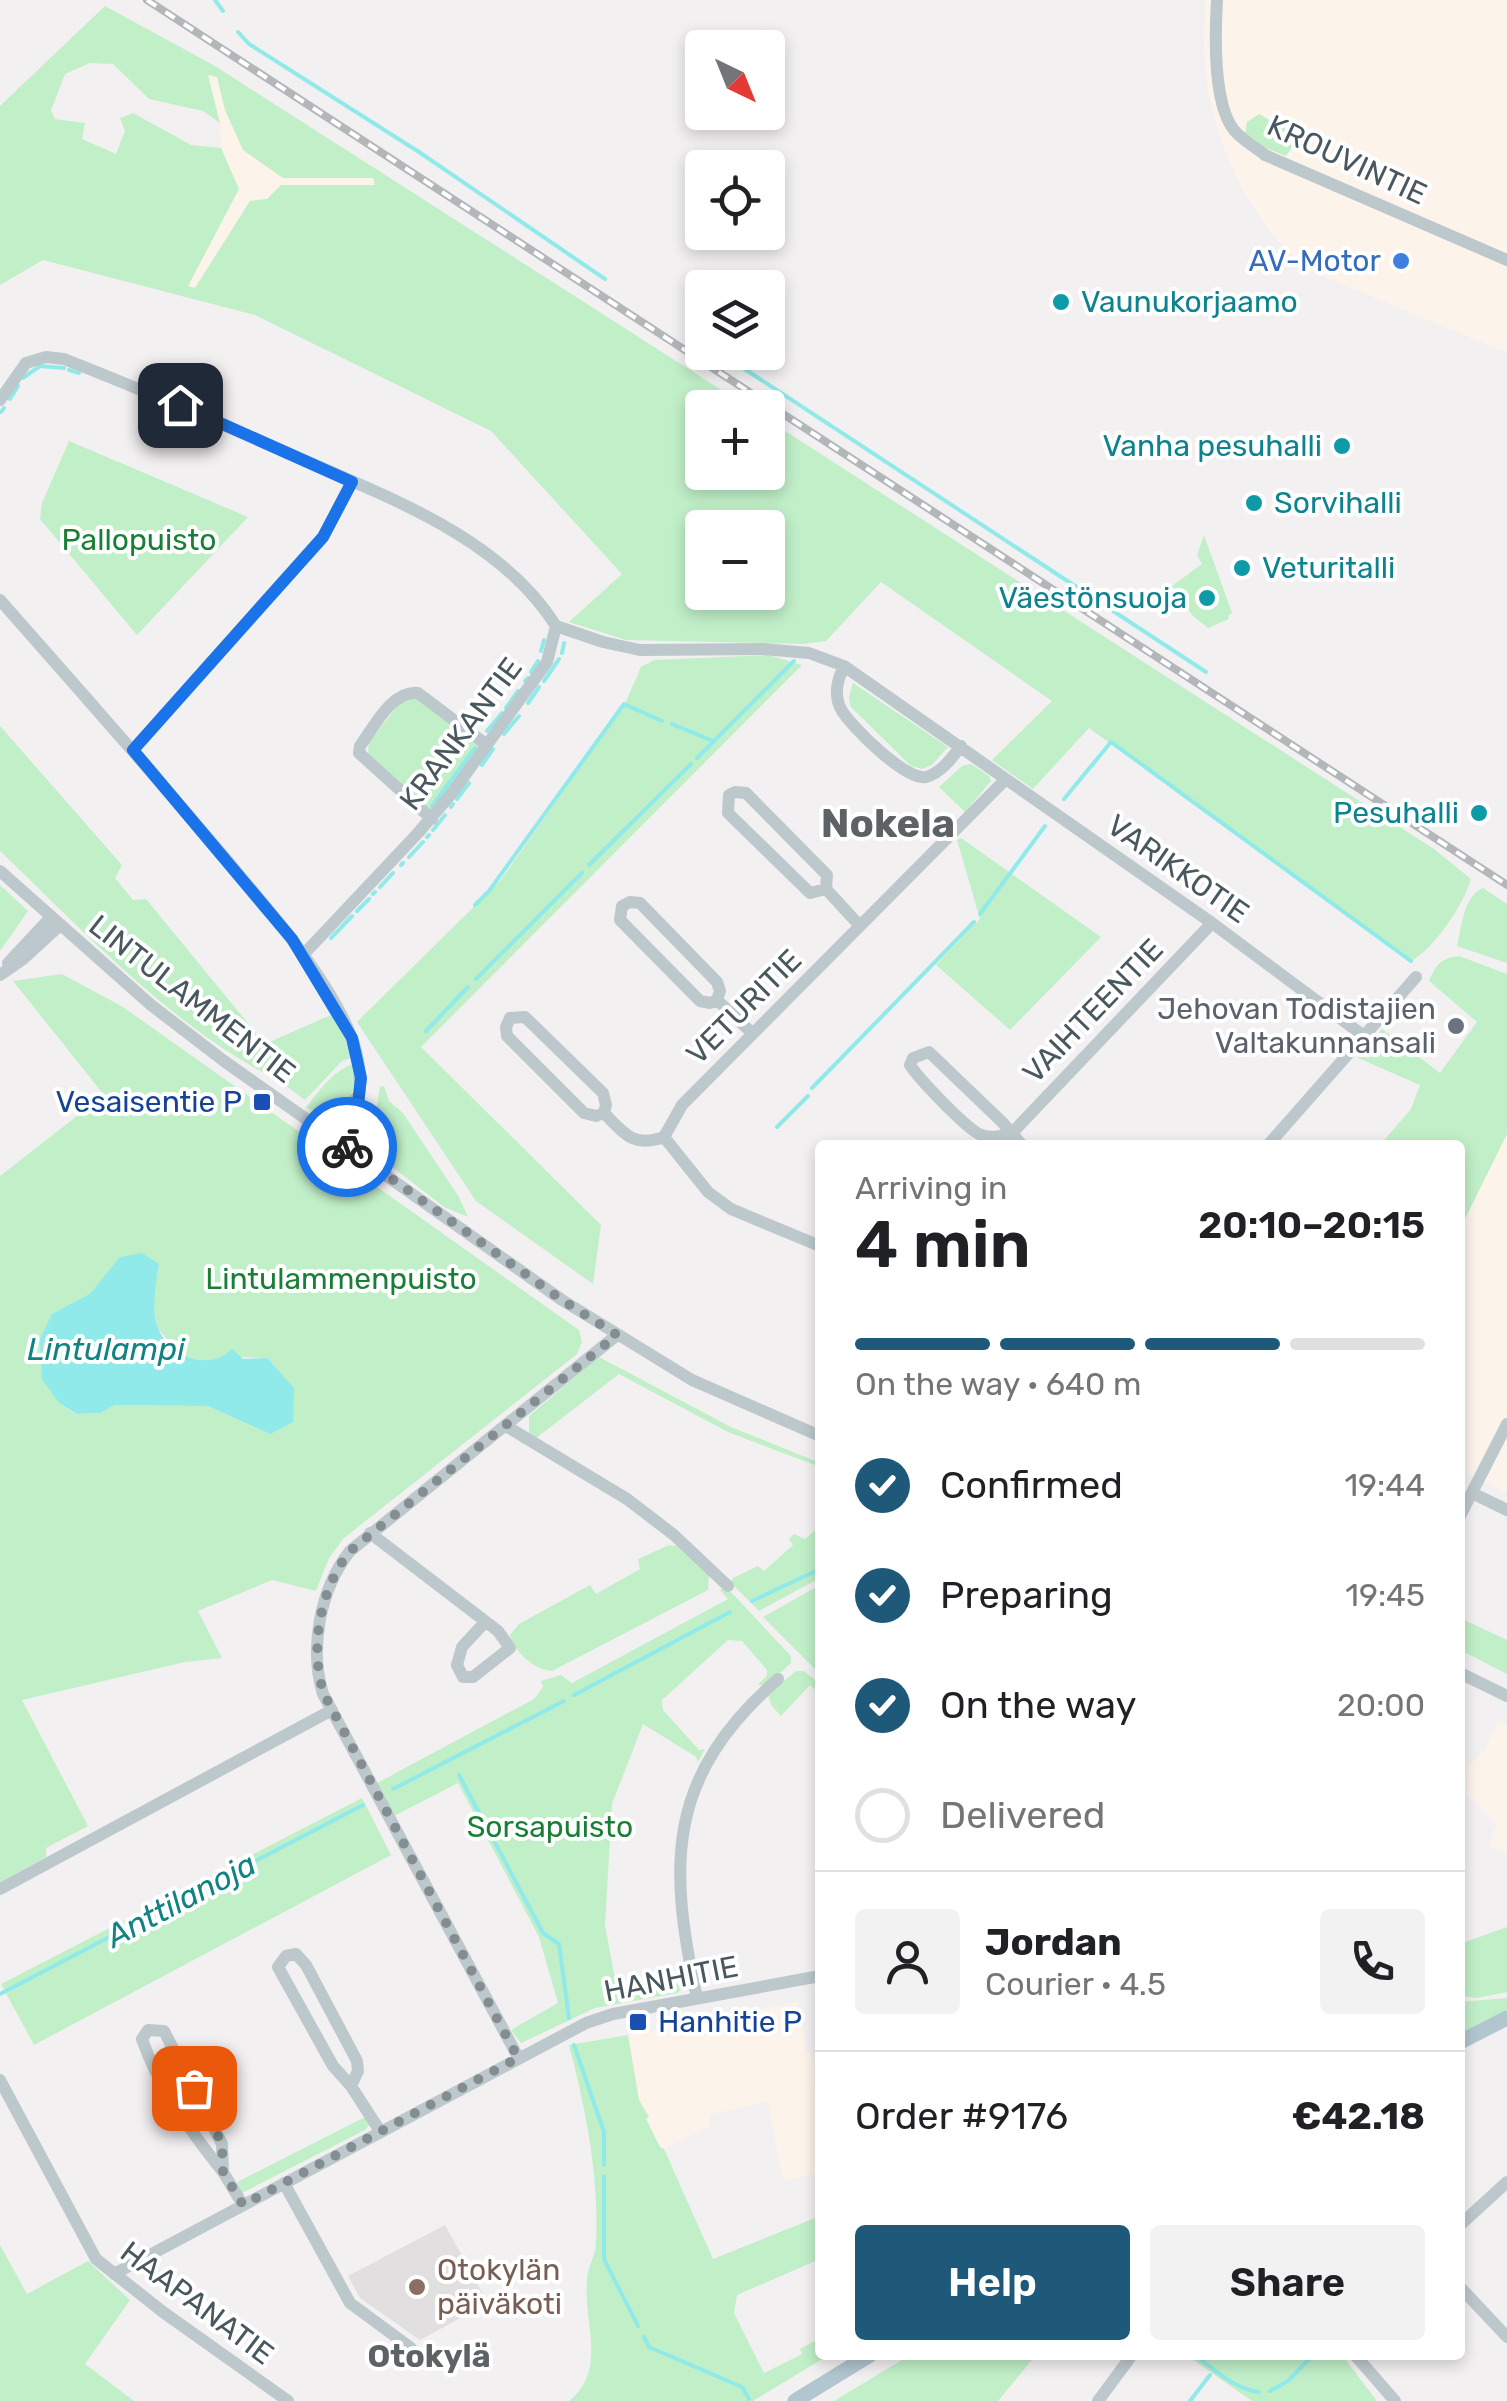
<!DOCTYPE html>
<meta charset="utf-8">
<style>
body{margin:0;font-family:Rubik,sans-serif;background:#f2f2f2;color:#202124;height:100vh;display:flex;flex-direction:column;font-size:38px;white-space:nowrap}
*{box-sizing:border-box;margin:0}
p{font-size:32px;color:#757577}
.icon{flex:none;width:55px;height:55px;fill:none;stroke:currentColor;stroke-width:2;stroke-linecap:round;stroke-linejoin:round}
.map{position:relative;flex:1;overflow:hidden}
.drawer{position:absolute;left:815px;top:1140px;width:650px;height:1220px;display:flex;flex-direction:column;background:#fff;border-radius:10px;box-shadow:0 5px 15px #0003}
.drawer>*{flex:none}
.needle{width:65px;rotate:137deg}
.buttons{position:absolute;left:685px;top:30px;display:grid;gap:20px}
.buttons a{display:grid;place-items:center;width:100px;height:100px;border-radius:10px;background:#fff;box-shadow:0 5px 15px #0003;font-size:50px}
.pin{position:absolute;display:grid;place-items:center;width:85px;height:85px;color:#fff;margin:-42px;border-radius:20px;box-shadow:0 5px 15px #0006}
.courier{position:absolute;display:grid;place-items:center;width:100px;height:100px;margin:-50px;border:8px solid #1a73e8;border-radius:50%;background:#fff;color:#222;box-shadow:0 2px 12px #0007}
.overview em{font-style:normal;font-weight:600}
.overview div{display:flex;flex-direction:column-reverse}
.overview{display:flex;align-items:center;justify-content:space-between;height:170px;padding:0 40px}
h1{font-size:65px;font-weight:600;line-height:75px}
.bar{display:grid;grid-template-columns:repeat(4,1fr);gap:15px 10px;align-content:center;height:120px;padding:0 40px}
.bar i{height:12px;border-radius:8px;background:#e0e0e0}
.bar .active{background:#1f5979}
.bar p{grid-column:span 4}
.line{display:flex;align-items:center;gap:25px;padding:0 40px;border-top:2px solid #e0e0e0}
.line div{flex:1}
.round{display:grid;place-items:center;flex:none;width:105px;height:105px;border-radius:10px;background:#f2f2f2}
ol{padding:0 40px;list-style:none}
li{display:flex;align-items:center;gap:30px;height:110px}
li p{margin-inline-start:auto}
li .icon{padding:10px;border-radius:50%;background:#1f5979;color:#fff;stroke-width:4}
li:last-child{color:#757577}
li i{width:55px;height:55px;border:5px solid #e0e0e0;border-radius:50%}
.action{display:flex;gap:20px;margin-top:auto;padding:20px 40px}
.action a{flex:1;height:115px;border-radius:10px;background:#1f5979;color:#fff;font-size:40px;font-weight:600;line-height:115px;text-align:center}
.action a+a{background:#f2f2f2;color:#202124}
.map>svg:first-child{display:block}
.commercial{fill:#fcf3eb}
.education{fill:#e1dfe0}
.green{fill:#c1efc8;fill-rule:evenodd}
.water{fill:#8feae9}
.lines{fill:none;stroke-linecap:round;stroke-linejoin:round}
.stream{stroke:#8feae9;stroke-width:4}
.minor{stroke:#bdc8cd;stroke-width:12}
.major{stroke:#b1c6ce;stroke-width:15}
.rail-casing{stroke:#b3b7ba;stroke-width:8}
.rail{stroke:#fff;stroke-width:4;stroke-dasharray:11;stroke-linecap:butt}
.done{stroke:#848d91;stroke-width:10;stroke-dasharray:0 18}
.route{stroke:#1a73e8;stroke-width:12}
.shop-dot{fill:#3f7fe0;stroke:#fff;stroke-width:4}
.culture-dot{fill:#0f9aa8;stroke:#fff;stroke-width:4}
.worship-dot{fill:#6b7280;stroke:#fff;stroke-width:4}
.transit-dot{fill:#1a4fb4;stroke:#fff;stroke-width:4}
.education-dot{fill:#8d6e63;stroke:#fff;stroke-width:4}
.labels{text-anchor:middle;stroke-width:8;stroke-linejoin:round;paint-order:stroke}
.street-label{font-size:30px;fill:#49585e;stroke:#fff}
.shop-label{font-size:30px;fill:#366cbe;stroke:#fff;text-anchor:end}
.culture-label{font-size:30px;fill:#0d838f;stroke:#fff;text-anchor:start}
.park-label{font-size:30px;fill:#1a7f36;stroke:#fff}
.worship-label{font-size:30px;fill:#5b616d;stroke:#fff;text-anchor:end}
.transit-label{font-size:30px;fill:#164399;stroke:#fff;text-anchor:end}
.education-label{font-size:30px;fill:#785e54;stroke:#fff;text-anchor:start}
.water-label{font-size:32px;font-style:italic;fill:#108382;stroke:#fff}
.neighbourhood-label{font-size:32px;font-weight:bold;fill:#5d6365;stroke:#fff}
.district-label{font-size:40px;font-weight:bold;fill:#5d6365;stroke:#fff}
</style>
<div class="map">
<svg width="1507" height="2401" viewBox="0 0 1507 2401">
<rect width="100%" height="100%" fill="#f3f0f1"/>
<path class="commercial" d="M1205,0H1507V353L1303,268L1270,232L1241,187L1222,143L1208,93L1204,49Z
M208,74L217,77L225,110L243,150L283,178H374L376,186L281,185L267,199L250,201L195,289L188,286L239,189L221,148L220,123Z
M1507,1134V1493L1467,1473L1460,1484V1229Z
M1498,1721L1507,1726V1855L1488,1845L1497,1825L1460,1788V1775L1483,1752Z
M798,2002L807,2052H811L816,2076L813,2077L820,2113V2173L783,2180L768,2102L709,2114L710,2126L664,2149L660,2148L639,2100L628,2035Z"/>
<path class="education" d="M445,2225L488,2303L420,2340L360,2298L348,2276Z"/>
<path class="green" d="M105,6L215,66L748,407L702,408V472H768V420L1434,849L1471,879C1464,904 1433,951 1409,962L1089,728L1033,789L992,760L1052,701L881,582L826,641L803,644L626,640L569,622L622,574L491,431L255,315L43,260L0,285V106ZM90,63L113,64L149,99L203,111L220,123L208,75L217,77L225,110L243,150L283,178H373L375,185H281L267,199L250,201L195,288L188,286L239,189L221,148L191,145L133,113L120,118L125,131L116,154L82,139L85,123L55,119L51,110L65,74ZM702,528H768V592H702Z
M1259,114L1287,130L1293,137L1291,149L1286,156L1263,147L1245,133L1247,122Z
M69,441L248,517L137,635L40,519L42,503Z
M1204,535L1232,613L1228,616L1229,619L1208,628L1193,616L1172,586L1202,564L1197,555Z
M769,655L802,665L421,1047L601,1225L593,1284L476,1201L357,1022L500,881L625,704L641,667L654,660Z
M853,683L948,747L932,765L922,769L911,766L850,706L849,697Z
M417,697L477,743L479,748L435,808L429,809L368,753L369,742L401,702Z
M0,726L122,865L115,878L133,900L146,899L265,1044L333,1014L354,1057L342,1061L305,1100L264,1070L262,1072C161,1016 83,930 0,851Z
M971,764L989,776L991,781L965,812L939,787L962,766Z
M961,838L1101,937L1010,1030L936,965L980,919L957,840Z
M0,885L28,911L0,951Z
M1483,888L1507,904V963L1457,946C1462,926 1463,897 1483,888Z
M1459,956L1507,974V1134L1460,1229V1145H1380L1411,1109L1420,1085L1358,1058L1382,1029L1440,1073L1477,1022L1429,981C1436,965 1441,958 1459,956Z
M62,974L123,1007L579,1330L582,1342L577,1354L344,1538L329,1558L316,1591L272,1580L198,1611L222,1658L185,1662L22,1700L88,1826L46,1848V1857L0,1882V1176L104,1095L13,981ZM159,1264L153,1298L157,1327L181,1356L204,1361L224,1357L267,1358L270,1434L208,1406L115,1405L100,1413L76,1414L59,1403L52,1314Z
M355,1063C355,1085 354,1104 332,1116L306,1108C319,1090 334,1070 355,1063Z
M384,1086L389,1101L403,1113L459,1197L468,1217L444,1207L385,1161C369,1139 376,1112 380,1087Z
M599,1357L731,1427L820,1463V1467L728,1432L619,1374L535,1439L529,1432V1416Z
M820,1526L818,1579L759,1611L731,1583L733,1578L758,1566L764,1571L793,1545L789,1539L794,1534L805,1539Z
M669,1545L677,1546L709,1575L708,1590L552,1671C534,1670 514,1651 510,1635L519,1624L590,1585L596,1594L640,1569L638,1559Z
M820,1585V1674L763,1617Z
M723,1588L729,1590L791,1656V1663L765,1687L758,1684L767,1676V1670L742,1641L728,1640L662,1700L663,1710L699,1750L705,1749L698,1762L696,1757L643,1724L612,1804L605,1925L618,1995L685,1983V1987L677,1993L595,2008L521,2043L511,2030L558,2003L539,1937L458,1783L394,1816L377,1783L534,1699L543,1687L541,1681L561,1675L572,1683L728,1599L720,1590Z
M1460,1618L1507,1640V1674L1460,1650Z
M796,1671H804L820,1684V1694L810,1685L781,1716L771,1705L768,1694Z
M362,1798L391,1855L34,2045L1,1984Z
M1507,1927V1992L1477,1998L1460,1996V1944Z
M1507,1998V2010L1460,2034V2002Z
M628,2035L639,2100L649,2117L646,2119L660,2147L664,2149L713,2259L820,2216V2259L737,2295L734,2313L764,2373L802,2354L800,2349L820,2338V2355H829L753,2401H569C608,2370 583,2323 587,2279C588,2266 596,2255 596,2242C599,2175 586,2110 569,2045Z
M365,2117L370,2124L365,2130L242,2193L237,2183L239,2181Z
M0,2245L27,2294L88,2261L130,2300L85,2364L134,2401H0Z
M910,2355H1036L998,2401H834Z
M1186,2355H1342L1377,2401H1252Z"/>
<path class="water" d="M142,1253L159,1264C156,1284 152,1301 156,1321C163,1354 207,1374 232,1349L243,1359L267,1358L294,1388L293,1422L270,1434L208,1406L115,1405L100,1413L77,1414L59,1403L42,1379L40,1339L52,1314L90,1294L120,1257Z"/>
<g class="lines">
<path class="stream" d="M215,0L223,11
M238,32L249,44L419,152L605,279
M740,366L1206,672
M69,370L79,373
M23,378L40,366L64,368
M10,399L18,386
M1,412L4,408
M201,422L219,430
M541,651L544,640
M562,653L564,643
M531,672L538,661
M525,681L528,678
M544,681L559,659
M528,703L539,687
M506,708L518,691
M672,724L713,741
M487,731L502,713
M504,734L519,716
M697,758L794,661
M482,765L493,749
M457,799L469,783
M1064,799L1111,742L1411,961
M432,806L475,748
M451,807L453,804
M433,830L445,815
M427,837L429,835
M409,857L423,842
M401,865L403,863
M589,865L691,764
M380,887L393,873
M373,894L375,892
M475,905L489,891L624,704L662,721
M357,911L369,899
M980,914L1045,826
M331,938L352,916
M476,979L582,873
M426,1031L468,987
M812,1088L974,922
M777,1127L808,1096
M752,1601L820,1569
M574,1695L730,1612
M459,1775L543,1933L559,1944L569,2018
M393,1789L564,1701
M0,1994L363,1805
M574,2045L604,2132V2165
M604,2176V2259L638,2326
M644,2337L649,2347L742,2387L749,2399
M1195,2355C1215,2370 1234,2389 1259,2392
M1270,2391L1288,2381L1313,2355
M1190,2401L1210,2375"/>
<path class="minor" d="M1217,0C1215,33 1213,104 1234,130C1242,140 1255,147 1265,155L1507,260
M0,400L26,363L46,357L64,359C143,390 220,423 297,457C389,498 500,537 556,626L547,662L452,793L418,833L303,955
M0,600C81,692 162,783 241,877C280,924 332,984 353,1041C365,1077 361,1112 341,1143
M556,626L603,642L640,650L763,649L809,653L844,666L1212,923L1364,1036
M844,666C837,680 833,696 842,711C853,728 906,781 926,777C941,773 952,758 961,746
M133,750L323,537L352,481
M432,819L359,753L360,746C374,727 392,690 418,693L487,745
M0,871L151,1005L224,1061L562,1300L692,1380L820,1436
M826,889L827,875L746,793L735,792L729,795L728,813L810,893L826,889L860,926
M8,963L50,918
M0,975L23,959L59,926
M717,1000L720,991L717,982L640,903L630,902L622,906L620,920L700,1001L710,1003L717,1000L753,1034
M604,1113L596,1116L584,1113L507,1036L506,1027L510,1018L525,1017L603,1093L606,1105L604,1113C625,1134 633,1148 664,1137
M327,1133L357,1097
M1011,1134L1212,923
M1011,1134C1001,1136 989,1139 979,1134C964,1126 920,1080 910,1065L913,1058L929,1052L1002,1122L1022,1145
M664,1137L682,1105L1006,779
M664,1137L708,1192L731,1209L820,1246
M1268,1145L1416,977
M506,1426L627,1499L674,1535L728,1586
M1472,1493L1507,1510
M1460,1516L1507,1424
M370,1533L498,1631L510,1648L473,1677H463L457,1665L462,1647L485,1622
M1460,1673L1507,1696
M0,1889L332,1710
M697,1998C668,1864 666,1777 778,1679
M518,2057L323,1694C309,1648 320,1589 350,1551L617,1335
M0,2080L96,2259L163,2312L288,2401
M351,2086L358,2071L357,2061L306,1965L296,1954L286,1956L278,1967L333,2066L351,2086L380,2131
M223,2172C191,2132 159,2088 142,2039L148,2030L164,2031L222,2144L223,2172L243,2205
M284,2183L350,2303L411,2348
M1460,2225L1507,2182
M114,2274L586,2023L613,2014L820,1976
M1460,2287L1507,2337
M1355,2355L1395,2401
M1098,2401L1132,2355"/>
<path class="major" d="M1460,2042L1507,2018
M795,2401L870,2355"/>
<g class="rail-casing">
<path id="rail" d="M147,0L1507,885"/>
</g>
<use href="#rail" class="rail"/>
</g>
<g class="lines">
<path class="done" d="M194,2088L222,2144L223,2172L243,2205L518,2058L324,1694C309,1648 320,1589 350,1551L617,1335L562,1300L347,1147"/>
<path class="route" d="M180,405L352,482L323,537L133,750L292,939L352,1038L361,1078L356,1121L341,1143L347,1147"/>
</g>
<circle class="shop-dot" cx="1401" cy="261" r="10"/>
<g class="culture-dot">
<circle cx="1061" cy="302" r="10"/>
<circle cx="1342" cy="446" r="10"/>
<circle cx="1254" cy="503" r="10"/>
<circle cx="1242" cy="568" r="10"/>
<circle cx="1207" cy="598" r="10"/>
<circle cx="1479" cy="813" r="10"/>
</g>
<circle class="worship-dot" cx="1456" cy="1026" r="10"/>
<g class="transit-dot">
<rect x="252" y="1092" width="20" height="20" rx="5"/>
<rect x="628" y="2012" width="20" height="20" rx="5"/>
</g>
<circle class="education-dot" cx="417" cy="2287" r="10"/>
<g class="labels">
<g class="street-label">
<text transform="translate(1347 160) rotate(25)" y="10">KROUVINTIE</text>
<text transform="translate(461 734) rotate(-53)" y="10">KRANKANTIE</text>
<text transform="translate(1178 869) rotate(35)" y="10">VARIKKOTIE</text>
<text transform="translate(192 999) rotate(38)" y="10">LINTULAMMENTIE</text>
<text transform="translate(744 1007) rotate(-45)" y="10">VETURITIE</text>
<text transform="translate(1093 1011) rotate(-46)" y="10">VAIHTEENTIE</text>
<text transform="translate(671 1979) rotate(-11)" y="10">HANHITIE</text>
<text transform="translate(197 2303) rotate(37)" y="10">HAAPANATIE</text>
</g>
<g class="shop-label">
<text x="1381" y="271">AV-Motor</text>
</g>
<g class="culture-label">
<text x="1081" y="312">Vaunukorjaamo</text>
<text x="1322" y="456" text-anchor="end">Vanha pesuhalli</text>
<text x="1274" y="513">Sorvihalli</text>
<text x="1262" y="578">Veturitalli</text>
<text x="1187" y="608" text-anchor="end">Väestönsuoja</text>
<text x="1459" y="823" text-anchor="end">Pesuhalli</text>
</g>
<g class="park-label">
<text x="139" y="550">Pallopuisto</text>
<text x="341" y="1289">Lintulammenpuisto</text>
<text x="550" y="1837">Sorsapuisto</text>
</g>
<g class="worship-label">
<text x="1436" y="1019">Jehovan Todistajien<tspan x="1436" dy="34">Valtakunnansali</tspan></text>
</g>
<g class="transit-label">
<text x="242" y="1112">Vesaisentie P</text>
<text x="658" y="2032" text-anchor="start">Hanhitie P</text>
</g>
<g class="education-label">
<text x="437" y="2280">Otokylän<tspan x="437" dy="34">päiväkoti</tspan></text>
</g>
<g class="water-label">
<text x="106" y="1360">Lintulampi</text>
<text transform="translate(181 1900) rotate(-28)" y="11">Anttilanoja</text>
</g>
<g class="neighbourhood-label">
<text x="429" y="2367">Otokylä</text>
</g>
<g class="district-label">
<text x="888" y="837">Nokela</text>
</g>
</g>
</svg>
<div class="buttons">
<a><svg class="needle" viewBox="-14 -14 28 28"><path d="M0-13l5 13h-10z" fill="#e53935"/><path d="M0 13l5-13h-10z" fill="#757577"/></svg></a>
<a><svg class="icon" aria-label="locate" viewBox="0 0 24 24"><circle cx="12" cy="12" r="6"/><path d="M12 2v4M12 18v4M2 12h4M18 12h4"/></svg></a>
<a><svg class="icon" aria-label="layers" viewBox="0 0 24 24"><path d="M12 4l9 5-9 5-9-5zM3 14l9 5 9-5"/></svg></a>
<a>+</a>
<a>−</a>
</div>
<div class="pin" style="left:194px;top:2088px;background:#ea580c"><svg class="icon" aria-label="bag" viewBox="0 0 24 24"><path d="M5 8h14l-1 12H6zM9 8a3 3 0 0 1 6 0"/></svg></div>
<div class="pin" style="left:180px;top:405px;background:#1f2937"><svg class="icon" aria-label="home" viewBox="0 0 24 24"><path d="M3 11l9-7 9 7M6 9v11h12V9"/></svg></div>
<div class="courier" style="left:347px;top:1147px"><svg class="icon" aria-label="bike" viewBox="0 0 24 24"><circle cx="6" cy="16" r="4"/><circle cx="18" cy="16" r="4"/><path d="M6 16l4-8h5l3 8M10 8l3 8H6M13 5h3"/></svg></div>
<section class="drawer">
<div class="overview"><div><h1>4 min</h1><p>Arriving in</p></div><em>20:10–20:15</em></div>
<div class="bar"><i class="active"></i><i class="active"></i><i class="active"></i><i></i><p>On the way · 640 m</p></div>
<ol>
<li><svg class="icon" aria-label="check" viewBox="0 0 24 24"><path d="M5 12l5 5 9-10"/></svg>Confirmed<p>19:44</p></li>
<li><svg class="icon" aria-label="check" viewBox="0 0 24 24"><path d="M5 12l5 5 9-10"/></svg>Preparing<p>19:45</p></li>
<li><svg class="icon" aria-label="check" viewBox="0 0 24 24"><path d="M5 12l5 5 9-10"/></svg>On the way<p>20:00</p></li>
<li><i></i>Delivered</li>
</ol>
<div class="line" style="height:180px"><a class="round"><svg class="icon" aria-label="person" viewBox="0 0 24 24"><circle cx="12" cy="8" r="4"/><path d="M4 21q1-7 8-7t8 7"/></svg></a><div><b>Jordan</b><p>Courier · 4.5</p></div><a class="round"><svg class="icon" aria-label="phone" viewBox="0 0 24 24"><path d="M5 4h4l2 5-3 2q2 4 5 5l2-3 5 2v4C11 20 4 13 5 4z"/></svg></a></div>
<div class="line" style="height:130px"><div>Order #9176</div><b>€42.18</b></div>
<div class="action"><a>Help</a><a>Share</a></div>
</section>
</div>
